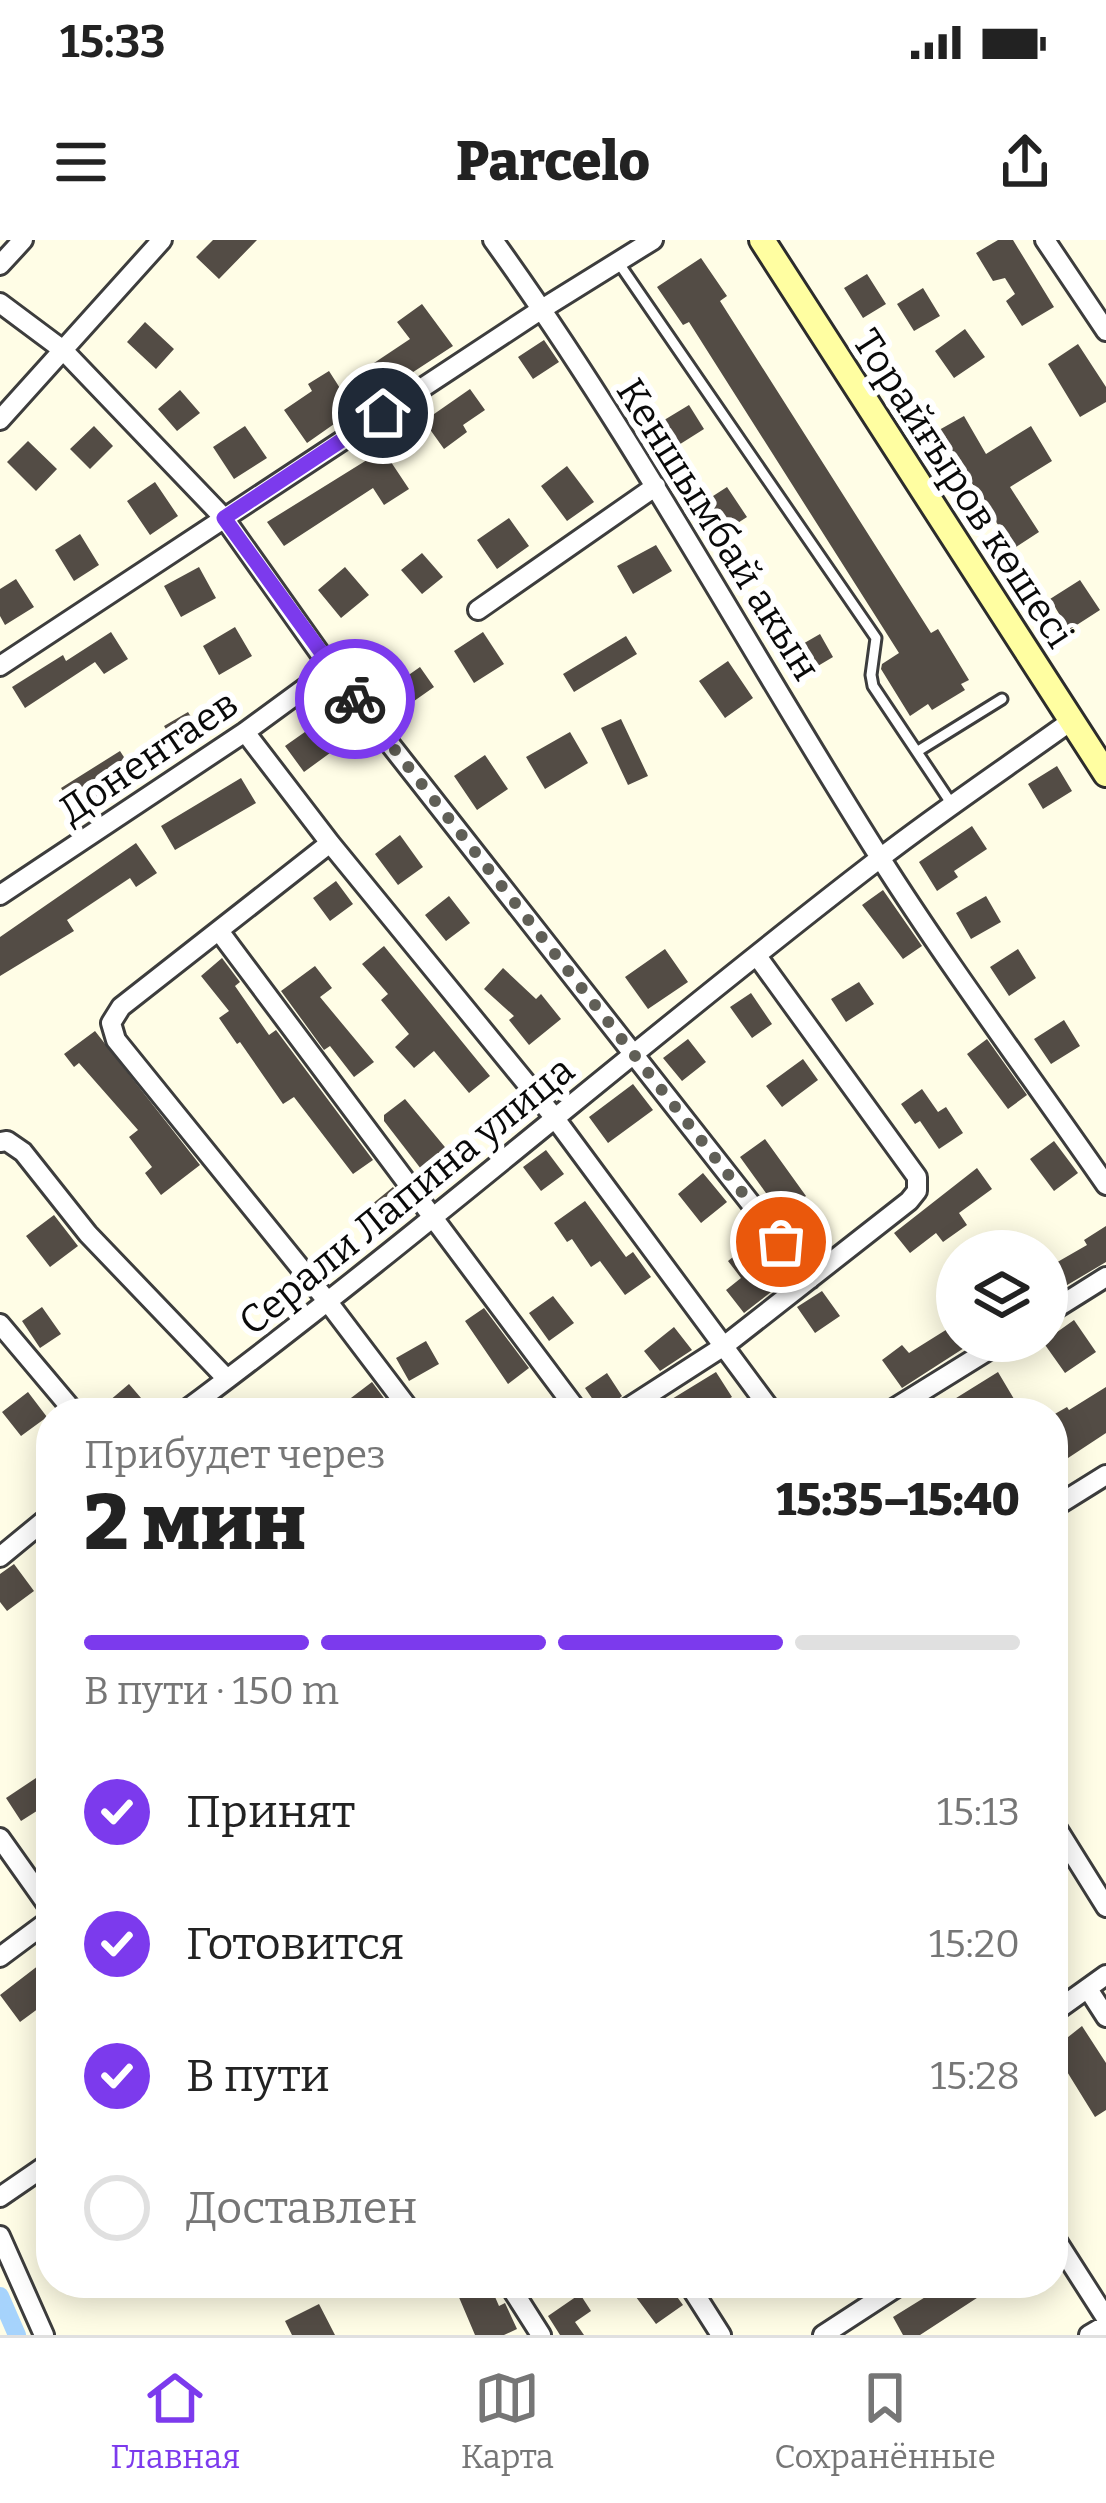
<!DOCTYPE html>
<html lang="ru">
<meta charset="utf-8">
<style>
body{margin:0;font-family:Bitter,serif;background:#f6f6f6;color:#222;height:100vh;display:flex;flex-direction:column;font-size:45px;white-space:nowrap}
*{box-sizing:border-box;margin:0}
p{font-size:39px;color:#767676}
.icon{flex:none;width:66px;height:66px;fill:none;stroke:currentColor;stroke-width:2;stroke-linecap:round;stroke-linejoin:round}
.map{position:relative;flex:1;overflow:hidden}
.panel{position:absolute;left:36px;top:1158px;width:1032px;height:900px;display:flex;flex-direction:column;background:#fff;border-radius:48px;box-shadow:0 6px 30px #0003}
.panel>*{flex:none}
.fabs{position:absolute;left:936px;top:990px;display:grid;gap:24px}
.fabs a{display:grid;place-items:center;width:132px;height:132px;border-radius:50%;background:#fff;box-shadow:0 6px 30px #0003;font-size:60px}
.pin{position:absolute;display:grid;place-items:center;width:102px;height:102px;color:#fff;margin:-51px;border:6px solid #fff;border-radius:50%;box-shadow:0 3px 12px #0007}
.courier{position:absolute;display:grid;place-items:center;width:120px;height:120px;margin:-60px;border:9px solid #7c3aed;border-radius:50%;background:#fff;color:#222;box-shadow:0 3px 15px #0007}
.overview em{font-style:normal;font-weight:800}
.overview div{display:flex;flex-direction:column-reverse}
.overview{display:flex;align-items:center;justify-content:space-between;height:204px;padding:0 48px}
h1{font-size:78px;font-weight:800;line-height:90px}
.bar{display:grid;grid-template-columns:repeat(4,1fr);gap:18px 12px;align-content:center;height:144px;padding:0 48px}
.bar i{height:15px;border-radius:9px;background:#e0e0e0}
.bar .on{background:#7c3aed}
.bar p{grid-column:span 4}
ol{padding:0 48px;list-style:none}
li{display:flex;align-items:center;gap:36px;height:132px}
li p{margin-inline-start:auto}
li .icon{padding:12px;border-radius:50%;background:#7c3aed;color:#fff;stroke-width:4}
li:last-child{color:#767676}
li i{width:66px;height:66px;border:6px solid #e0e0e0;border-radius:50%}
.status{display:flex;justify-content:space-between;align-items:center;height:84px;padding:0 60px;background:#fff;direction:ltr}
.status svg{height:33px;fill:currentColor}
header{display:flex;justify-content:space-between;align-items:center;height:156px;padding:0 48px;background:#fff;font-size:54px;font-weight:800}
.menu{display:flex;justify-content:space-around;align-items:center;height:168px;border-top:3px solid #e0e0e0;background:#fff;font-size:33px;color:#767676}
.menu a{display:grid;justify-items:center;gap:6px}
.menu .on{color:#7c3aed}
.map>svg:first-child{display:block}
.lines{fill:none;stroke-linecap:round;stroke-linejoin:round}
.canal{stroke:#a6d3fc;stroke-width:18}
.building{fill:#534c45}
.lane-casing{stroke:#3d3d3d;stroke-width:15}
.street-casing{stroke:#3d3d3d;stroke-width:24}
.secondary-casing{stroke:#2c2c2c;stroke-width:30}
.lane{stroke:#fff;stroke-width:9}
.street{stroke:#fff;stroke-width:18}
.secondary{stroke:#fffea1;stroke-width:24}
.done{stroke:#605f57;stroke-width:12;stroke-dasharray:0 21.6}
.route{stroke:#7c3aed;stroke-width:15}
.labels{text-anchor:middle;stroke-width:12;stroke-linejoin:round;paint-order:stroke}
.street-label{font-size:39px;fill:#0a0a0a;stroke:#fff}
</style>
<div class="status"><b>15:33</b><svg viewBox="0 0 49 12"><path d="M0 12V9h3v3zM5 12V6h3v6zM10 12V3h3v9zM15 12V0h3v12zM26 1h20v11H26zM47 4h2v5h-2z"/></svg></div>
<header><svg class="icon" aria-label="menu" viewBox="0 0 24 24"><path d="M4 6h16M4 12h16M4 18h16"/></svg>Parcelo<svg class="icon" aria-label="share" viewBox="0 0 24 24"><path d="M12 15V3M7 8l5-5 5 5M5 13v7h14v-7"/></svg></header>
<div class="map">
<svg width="1106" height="2095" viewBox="0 0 1106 2095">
<rect width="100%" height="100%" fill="#fffde6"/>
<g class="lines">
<path class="canal" d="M0,2056L17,2095"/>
</g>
<path class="building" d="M213,0H257L219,39L196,17Z
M998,0H1013L1054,67L1022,86L1006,61L1015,54L1005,38L993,41L976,13Z
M701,18L727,56L720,61L931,393L938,389L969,440L961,444L965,450L932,470L928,464L910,476L881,429L882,424L899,413L689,82L683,85L657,47Z
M867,34L886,64L863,78L844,48Z
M923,48L940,76L914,91L897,64Z
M422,64L453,106L381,153L365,129L410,99L397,82Z
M145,82L174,109L156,129L127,102Z
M965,89L985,117L954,138L935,111Z
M544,100L559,122L533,139L518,117Z
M1078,104L1106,147V162L1080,177L1048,124Z
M329,131L354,170L307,203L284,170L312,151L308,144Z
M470,149L485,170L463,185L467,192L444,209L424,181Z
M180,150L200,173L177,191L158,169Z
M689,165L704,189L666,213L651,188Z
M964,176L986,214L1031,186L1052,221L1010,247L1039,292L1013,309L939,190Z
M94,186L113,206L90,229L70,209Z
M245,186L267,218L234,239L213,207Z
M28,201L57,229L36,251L7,222Z
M383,210L409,249L384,265L373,248L284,306L267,282Z
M567,226L594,262L567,281L541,246Z
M155,242L178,276L150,295L127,261Z
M727,247L747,277L716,297L696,267Z
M509,278L529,306L497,329L477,300Z
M80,294L99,325L74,341L55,310Z
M656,305L672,331L633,354L617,326Z
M422,313L443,337L422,354L401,330Z
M199,327L216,358L181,377L164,346Z
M345,327L369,355L341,378L318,350Z
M16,339L34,367L5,385L0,376V349Z
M1080,340L1100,370L1069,390L1050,359Z
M235,387L252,416L219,435L203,406Z
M111,392L128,419L104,434L95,422L25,468L12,447L63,415L66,421Z
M483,392L504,424L474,443L454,411Z
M820,394L833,417L801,436L787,413Z
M626,396L637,414L574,452L563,434Z
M728,421L753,458L725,478L699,441Z
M420,427L434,447L407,466L393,446Z
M188,472L204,498L180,512L164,486Z
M621,479L648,536L628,545L601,488Z
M312,487L330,513L304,532L285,506Z
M570,492L588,523L545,549L526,517Z
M120,511L139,540L82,580L61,548Z
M485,515L508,549L477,570L454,536Z
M1057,526L1072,551L1043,569L1028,544Z
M241,538L256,563L175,610L161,586Z
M972,586L987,609L954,631L958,637L937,651L919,622Z
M400,595L423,627L398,645L375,614Z
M136,603L157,633L136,647L130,638L67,680L74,691L0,736V697Z
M336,641L353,664L330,681L313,658Z
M883,650L922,706L903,719L862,665Z
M449,656L470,683L446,701L425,675Z
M986,656L1001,682L971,699L956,673Z
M384,706L490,836L469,853L434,811L414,828L395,807L409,794L381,760L388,754L362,724Z
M665,709L688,742L648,769L625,737Z
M1018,709L1036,738L1009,756L990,727Z
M222,718L240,742L235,746L269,795L276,790L373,920L353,934L294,857L283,864L240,802L237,804L219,778L229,771L201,736Z
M315,726L332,748L320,757L374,822L354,837L330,806L324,810L281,751Z
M503,728L536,759L541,754L561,779L529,805L509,780L514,776L484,749Z
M859,742L874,764L846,782L831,759Z
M751,753L772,784L752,798L730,767Z
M1064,780L1080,806L1051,824L1034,799Z
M95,791L200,925L161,955L145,933L152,927L129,897L138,890L79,823L74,827L64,814Z
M688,799L706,822L682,841L663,818Z
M987,799L1027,855L1008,869L967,814Z
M803,819L818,840L782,867L766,846Z
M633,844L653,870L608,903L589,877Z
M922,849L938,872L946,867L963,893L939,909L920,881L915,884L901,864Z
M405,859L464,930L438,951L384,881V875Z
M765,899L806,956L781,974L740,917Z
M1054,901L1078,933L1054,951L1030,919Z
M546,910L564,934L541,951L523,927Z
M977,928L992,949L959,973L967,985L943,1002L936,993L910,1013L894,993Z
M703,933L727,962L701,983L678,954Z
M393,947L412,972L390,990L371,965Z
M585,961L626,1017L633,1012L651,1037L625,1055L600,1021L591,1027L572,999L567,1002L554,983Z
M54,975L78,1006L50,1027L26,996Z
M1106,986V1022L1047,1057V1028L1087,1005L1084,1000Z
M759,996L768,1007L748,1023L771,1052L744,1073L726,1050L741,1038L728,1021Z
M822,1051L840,1076L815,1093L797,1067Z
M553,1056L574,1083L549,1101L529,1073Z
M42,1067L61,1094L40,1108L22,1081Z
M484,1068L529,1128L508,1144L465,1081Z
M1074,1080L1096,1112L1065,1133L1043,1102Z
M957,1083V1101H975L902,1148L882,1120L902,1105L909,1113Z
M674,1087L692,1110L660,1131L644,1111Z
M426,1101L439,1124L409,1141L396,1118Z
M716,1132L732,1157L706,1173H649Z
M998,1132L1014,1159L991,1173H932Z
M607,1133L622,1156L602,1173L585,1148Z
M372,1142L395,1173H356L347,1161Z
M129,1144L147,1165L138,1173H95Z
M1106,1147V1193L1065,1220L1053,1199V1175L1067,1167L1069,1170Z
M28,1152L47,1177L21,1196L2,1172Z
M14,1324L34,1351L7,1371L0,1362V1334Z
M36,1538L51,1562L21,1581L6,1558Z
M39,1725L51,1740V1788L39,1768L20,1782L0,1755Z
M1082,1786L1106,1823V1870L1095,1877L1053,1809Z
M466,2043H489L499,2066L505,2063L517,2089L504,2095H475L455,2048Z
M655,2043H667L683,2065L656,2084L636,2057Z
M948,2043H976L983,2054L920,2095H903L893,2077Z
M580,2054L591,2071L575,2082L584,2095H560L548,2076Z
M319,2064L335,2095H292L285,2081Z"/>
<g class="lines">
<g class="lane-casing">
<path id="lane" d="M618,22L876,398L871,435L873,446L953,566
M918,511L1002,459"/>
</g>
<g class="street-casing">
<path id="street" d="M493,0C635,197 749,411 879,616C950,728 1030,835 1106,945
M1045,0L1106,91
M0,25L23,0
M0,63L63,110L224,278L331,429L810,1039
M0,180L162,0
M478,370L656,246
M0,426L542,69L653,0
M245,492L330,603L554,877L773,1173
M330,603L121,767L111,783L116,800L328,1062L412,1173
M0,655L245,492L331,429
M219,691L579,1173
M0,902L7,901L23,912L88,994L227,1139
M1047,1074L1106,1037
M0,1084L75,1173
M182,1173C420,996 643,800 879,619C941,571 1007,527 1071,481
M620,1173L724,1106L909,961L917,951V937L757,716
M887,1173L1003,1101
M1053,1268L1106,1235
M0,1317L51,1275
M1053,1582L1106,1667
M0,1598L51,1670
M0,1717L51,1679
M1088,1749L1106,1777
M1053,1773L1106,1735
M0,1957L51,1922
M1053,1995L1106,2078
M0,1996L44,2095
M508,2043L541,2095
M688,2043L721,2095
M823,2095L903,2043
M1089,2095L1106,2085"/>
</g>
<g class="secondary-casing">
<path id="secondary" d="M762,0L1106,534"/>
</g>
<use href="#lane" class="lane"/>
<use href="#street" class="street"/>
<use href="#secondary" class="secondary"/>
</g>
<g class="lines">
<path class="done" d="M355,459L781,1002"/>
<path class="route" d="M355,459L224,278L383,173"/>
</g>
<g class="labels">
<g class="street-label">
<text transform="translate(964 248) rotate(57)" y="14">Торайғыров көшесі</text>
<text transform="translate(719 289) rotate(58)" y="14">Кеншымбай акын</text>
<text transform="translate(148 516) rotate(-34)" y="14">Донентаев</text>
<text transform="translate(406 955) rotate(-39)" y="14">Серали Лапина улица</text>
</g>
</g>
</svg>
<div class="fabs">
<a><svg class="icon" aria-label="layers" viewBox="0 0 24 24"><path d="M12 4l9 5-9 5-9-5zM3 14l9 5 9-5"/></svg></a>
</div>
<div class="pin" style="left:781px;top:1002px;background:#ea580c"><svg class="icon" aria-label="bag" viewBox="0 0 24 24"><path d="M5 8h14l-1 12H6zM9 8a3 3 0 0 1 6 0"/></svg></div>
<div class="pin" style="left:383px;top:173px;background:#1f2937"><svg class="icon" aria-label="home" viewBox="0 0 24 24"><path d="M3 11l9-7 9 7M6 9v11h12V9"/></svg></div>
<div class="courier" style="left:355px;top:459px"><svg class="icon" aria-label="bike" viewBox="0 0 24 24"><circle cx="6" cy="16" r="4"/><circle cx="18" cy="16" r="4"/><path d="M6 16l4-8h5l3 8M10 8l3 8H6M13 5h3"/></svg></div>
<section class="panel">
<div class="overview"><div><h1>2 мин</h1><p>Прибудет через</p></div><em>15:35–15:40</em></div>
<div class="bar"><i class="on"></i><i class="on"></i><i class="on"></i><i></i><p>В пути · 150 m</p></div>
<ol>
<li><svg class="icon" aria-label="check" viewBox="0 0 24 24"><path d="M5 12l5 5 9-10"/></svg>Принят<p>15:13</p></li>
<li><svg class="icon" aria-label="check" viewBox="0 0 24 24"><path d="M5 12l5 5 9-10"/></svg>Готовится<p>15:20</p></li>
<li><svg class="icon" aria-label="check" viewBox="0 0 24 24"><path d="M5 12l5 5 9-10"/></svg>В пути<p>15:28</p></li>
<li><i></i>Доставлен</li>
</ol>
</section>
</div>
<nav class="menu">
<a class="on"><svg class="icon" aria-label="home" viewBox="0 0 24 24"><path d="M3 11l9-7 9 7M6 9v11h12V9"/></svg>Главная</a>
<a><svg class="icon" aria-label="map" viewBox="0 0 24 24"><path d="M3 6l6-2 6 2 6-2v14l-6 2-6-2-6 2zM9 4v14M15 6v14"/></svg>Карта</a>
<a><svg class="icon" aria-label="saved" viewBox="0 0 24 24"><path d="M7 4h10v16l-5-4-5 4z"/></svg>Сохранённые</a>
</nav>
